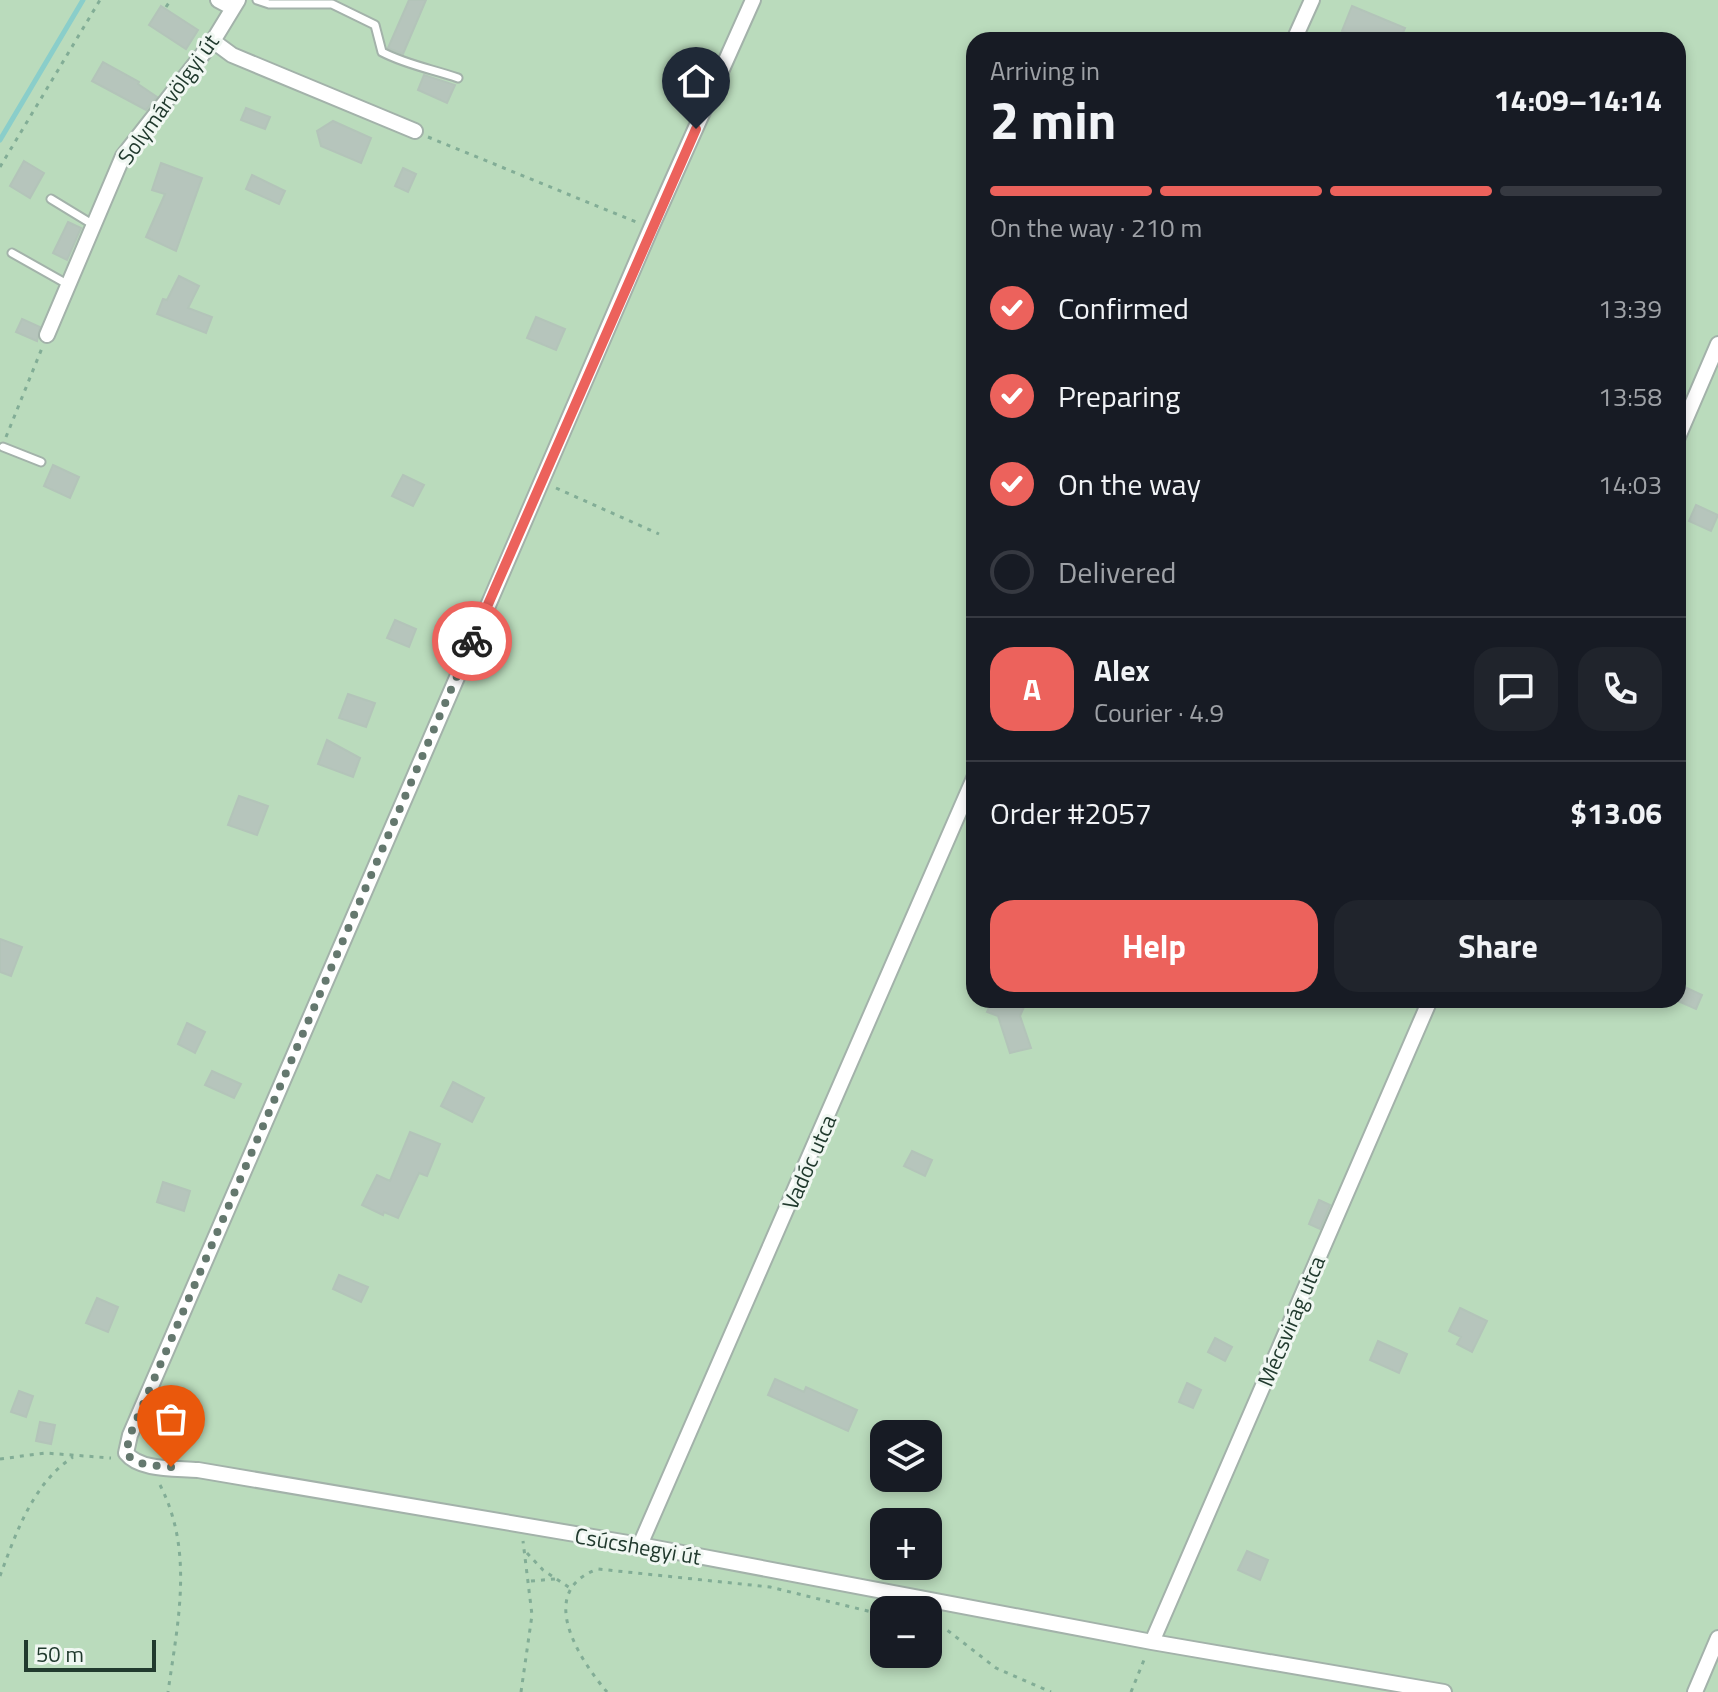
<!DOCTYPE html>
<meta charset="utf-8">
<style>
body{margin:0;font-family:"Titillium Web",sans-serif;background:#20242c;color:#f1f3f6;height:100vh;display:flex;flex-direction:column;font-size:30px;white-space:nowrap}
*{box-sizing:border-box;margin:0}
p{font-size:26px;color:#9ea1a6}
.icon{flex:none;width:44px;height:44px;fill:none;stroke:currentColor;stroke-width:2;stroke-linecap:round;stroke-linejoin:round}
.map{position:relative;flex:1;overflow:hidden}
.sheet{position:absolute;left:966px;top:32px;width:720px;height:976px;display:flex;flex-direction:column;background:#171b24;border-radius:24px;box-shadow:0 4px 12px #0003}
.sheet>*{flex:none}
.fabs{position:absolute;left:870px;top:1420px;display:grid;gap:16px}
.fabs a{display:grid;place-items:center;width:72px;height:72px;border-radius:16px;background:#171b24;box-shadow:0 4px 12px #0003;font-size:40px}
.scale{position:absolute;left:24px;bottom:20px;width:132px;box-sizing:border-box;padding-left:8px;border:4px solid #213a2e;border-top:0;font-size:22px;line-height:28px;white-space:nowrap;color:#213a2e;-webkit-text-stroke:6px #f0f7f2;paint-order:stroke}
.pin{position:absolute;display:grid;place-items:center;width:68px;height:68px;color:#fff;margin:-82px -34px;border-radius:50% 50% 50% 0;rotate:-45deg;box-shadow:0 0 8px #0007}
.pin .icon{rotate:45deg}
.courier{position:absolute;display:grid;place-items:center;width:80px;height:80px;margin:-40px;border:6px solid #ec625c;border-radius:50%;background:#fff;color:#222;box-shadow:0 2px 10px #0007}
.summary em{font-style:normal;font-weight:700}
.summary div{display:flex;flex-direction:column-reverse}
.summary{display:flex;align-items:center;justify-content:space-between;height:136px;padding:0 24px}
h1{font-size:52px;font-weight:700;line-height:60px}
.bar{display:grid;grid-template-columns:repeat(4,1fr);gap:12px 8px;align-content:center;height:96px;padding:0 24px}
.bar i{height:10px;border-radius:6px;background:#363941}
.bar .selected{background:#ec625c}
.bar p{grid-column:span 4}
.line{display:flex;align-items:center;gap:20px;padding:0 24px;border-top:2px solid #363941}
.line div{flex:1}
.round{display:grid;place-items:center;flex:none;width:84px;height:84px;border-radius:24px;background:#20242c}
ol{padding:0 24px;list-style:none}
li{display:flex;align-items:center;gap:24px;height:88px}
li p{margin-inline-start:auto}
li .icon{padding:8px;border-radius:50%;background:#ec625c;color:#fff;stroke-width:4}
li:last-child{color:#9ea1a6}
li i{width:44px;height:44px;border:4px solid #363941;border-radius:50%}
.cta{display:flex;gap:16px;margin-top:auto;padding:16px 24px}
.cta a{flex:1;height:92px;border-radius:24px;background:#ec625c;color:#fff;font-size:32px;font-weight:700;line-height:92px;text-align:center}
.cta a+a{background:#20242c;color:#f1f3f6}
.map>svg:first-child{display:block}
.green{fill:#badbbc;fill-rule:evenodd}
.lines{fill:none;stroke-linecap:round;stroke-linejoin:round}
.stream{stroke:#8aceca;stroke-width:5}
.building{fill:#b6c5bc;stroke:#b3c4b9;stroke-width:2}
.lane-casing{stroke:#a3b2aa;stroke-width:11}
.street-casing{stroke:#a3b2aa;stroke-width:18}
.path{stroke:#82ad96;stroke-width:3;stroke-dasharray:4 6;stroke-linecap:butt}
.lane{stroke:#fff;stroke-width:7}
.street{stroke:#fff;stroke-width:14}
.done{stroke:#64786e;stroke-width:8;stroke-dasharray:0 14.4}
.route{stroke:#ec625c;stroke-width:10}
.labels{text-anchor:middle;stroke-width:6;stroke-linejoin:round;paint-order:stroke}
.street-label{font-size:22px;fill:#213a2e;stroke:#f0f7f2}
</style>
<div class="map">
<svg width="1718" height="1692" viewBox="0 0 1718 1692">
<rect width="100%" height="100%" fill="#e0eae4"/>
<path class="green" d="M0,0H1718V1692H0ZM974,40H1678V1000H974ZM884,1434H928V1478H884ZM884,1522H928V1566H884ZM884,1610H928V1654H884Z"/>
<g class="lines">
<path class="stream" d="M0,140L83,0"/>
</g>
<path class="building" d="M409,0H426L403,54L388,48Z
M161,6L198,30L186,49L149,25Z
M1352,6L1405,28L1400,40H1362L1342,31Z
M103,62L139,82L138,84L157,97L146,110L92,81Z
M424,75L455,85L447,103L418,90Z
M246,108L270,117L265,129L241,120Z
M333,121L371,138L361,163L321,146L317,131Z
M24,161L44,173L30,198L10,186Z
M161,163L202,178L176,251L146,237L165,194L152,190Z
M403,168L416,174L408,192L395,186Z
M252,175L285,191L279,204L246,189Z
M68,222L81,228L67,260L53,253Z
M179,276L199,286L188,308L212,317L206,333L157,314L163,299L167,300Z
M536,317L565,329L556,350L527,338Z
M22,319L40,327L37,341L16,332Z
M53,465L79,477L70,498L44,486Z
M403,475L424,485L413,506L392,496Z
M1696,505L1718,515L1711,531L1689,521Z
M395,620L416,629L409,647L387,638Z
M348,694L375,703L366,727L339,718Z
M327,740L360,758L353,777L318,764Z
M239,796L268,806L257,835L228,825Z
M0,939L22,947L11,976L0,972Z
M1678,984L1702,995L1696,1009L1678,1001Z
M992,1000H1027L1020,1016L1031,1048L1010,1053L998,1016L987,1012Z
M187,1023L205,1032L195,1053L178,1044Z
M212,1071L241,1084L234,1098L205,1085Z
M453,1082L484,1098L472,1122L441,1106Z
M410,1132L440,1144L427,1176L419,1173L398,1218L384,1212L383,1215L362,1205L377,1175L390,1181Z
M912,1151L932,1160L925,1176L904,1166Z
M163,1182L190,1191L184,1211L157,1202Z
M1319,1200L1330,1205L1320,1229L1309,1224Z
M339,1275L368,1287L361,1302L333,1289Z
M97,1298L118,1307L108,1332L86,1323Z
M1460,1308L1487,1321L1472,1352L1457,1344L1461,1337L1449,1331Z
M1215,1338L1232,1347L1225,1361L1208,1352Z
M1378,1341L1407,1354L1399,1373L1370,1360Z
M775,1379L804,1392L806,1387L857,1410L848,1431L768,1395Z
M1187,1383L1201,1390L1193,1408L1179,1402Z
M19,1391L33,1396L26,1417L11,1412Z
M40,1422L55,1425L51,1444L36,1441Z
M1247,1551L1268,1560L1260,1580L1238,1570Z"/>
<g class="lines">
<g class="lane-casing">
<path id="lane" d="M257,0L269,4H332L375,25L382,52C407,65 432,69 458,78
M51,199L92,224
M12,253L67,284
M3,447L41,462"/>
</g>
<g class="street-casing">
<path id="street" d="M218,0L233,8
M753,0L651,228L130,1435L126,1453C140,1471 176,1468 198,1470L640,1545L1152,1642L1444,1692
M1294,40L1312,0
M213,41L232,55L415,131
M47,335L123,156L213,41L238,0
M1678,437L1718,344
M640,1545L974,778
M1152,1642L1430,1000
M1695,1692L1718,1638"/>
</g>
<path class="path" d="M166,7L171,0
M428,137L636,222
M0,167L100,0
M6,437L42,348
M556,488L659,534
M0,1459L45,1453L111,1458
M160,1485C194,1551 178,1621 168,1692
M527,1553L543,1570L570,1588
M0,1576C16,1533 33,1483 73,1457
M531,1581L555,1579
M928,1627L947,1630L996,1668L1051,1692
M521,1692L532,1615L523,1541
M607,1692C579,1659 535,1591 598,1569L770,1587L884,1615
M1131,1692L1146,1655"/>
<use href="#lane" class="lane"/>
<use href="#street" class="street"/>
</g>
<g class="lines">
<path class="done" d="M171,1467C155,1465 137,1467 126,1453L130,1435L472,641"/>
<path class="route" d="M472,641L696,129"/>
</g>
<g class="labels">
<g class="street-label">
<text transform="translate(168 99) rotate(-54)" y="8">Solymárvölgyi út</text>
<text transform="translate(809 1162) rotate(-66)" y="8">Vadóc utca</text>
<text transform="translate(1291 1321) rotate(-67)" y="8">Mécsvirág utca</text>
<text transform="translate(638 1546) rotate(10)" y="8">Csúcshegyi út</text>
</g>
</g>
</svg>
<div class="fabs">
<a><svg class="icon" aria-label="layers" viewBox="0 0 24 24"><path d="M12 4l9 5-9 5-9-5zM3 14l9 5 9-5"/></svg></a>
<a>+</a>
<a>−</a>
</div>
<div class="scale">50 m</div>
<div class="pin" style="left:171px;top:1467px;background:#ea580c"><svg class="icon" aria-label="bag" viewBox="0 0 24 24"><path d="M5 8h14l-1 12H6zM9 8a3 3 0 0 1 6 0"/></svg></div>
<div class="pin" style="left:696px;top:129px;background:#1f2937"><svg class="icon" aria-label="home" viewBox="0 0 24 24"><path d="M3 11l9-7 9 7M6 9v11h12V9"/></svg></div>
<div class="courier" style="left:472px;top:641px"><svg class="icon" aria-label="bike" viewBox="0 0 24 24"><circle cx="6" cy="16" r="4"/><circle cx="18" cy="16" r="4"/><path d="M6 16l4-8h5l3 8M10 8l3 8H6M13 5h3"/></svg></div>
<section class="sheet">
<div class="summary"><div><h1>2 min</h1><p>Arriving in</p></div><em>14:09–14:14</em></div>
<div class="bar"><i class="selected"></i><i class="selected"></i><i class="selected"></i><i></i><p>On the way · 210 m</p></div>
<ol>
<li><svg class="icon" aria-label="check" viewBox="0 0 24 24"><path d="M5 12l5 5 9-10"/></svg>Confirmed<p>13:39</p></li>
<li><svg class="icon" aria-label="check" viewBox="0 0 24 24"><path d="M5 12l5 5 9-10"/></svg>Preparing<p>13:58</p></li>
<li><svg class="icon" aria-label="check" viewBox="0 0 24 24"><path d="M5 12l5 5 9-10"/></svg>On the way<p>14:03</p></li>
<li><i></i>Delivered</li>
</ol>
<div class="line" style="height:144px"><b class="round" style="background:#ec625c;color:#fff">A</b><div><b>Alex</b><p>Courier · 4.9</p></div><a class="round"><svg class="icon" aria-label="chat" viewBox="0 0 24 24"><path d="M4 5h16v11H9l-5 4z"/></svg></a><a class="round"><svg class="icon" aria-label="phone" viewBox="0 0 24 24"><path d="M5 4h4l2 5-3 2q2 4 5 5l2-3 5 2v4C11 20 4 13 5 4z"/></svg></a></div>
<div class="line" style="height:104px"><div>Order #2057</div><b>$13.06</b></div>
<div class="cta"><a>Help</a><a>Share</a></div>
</section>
</div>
